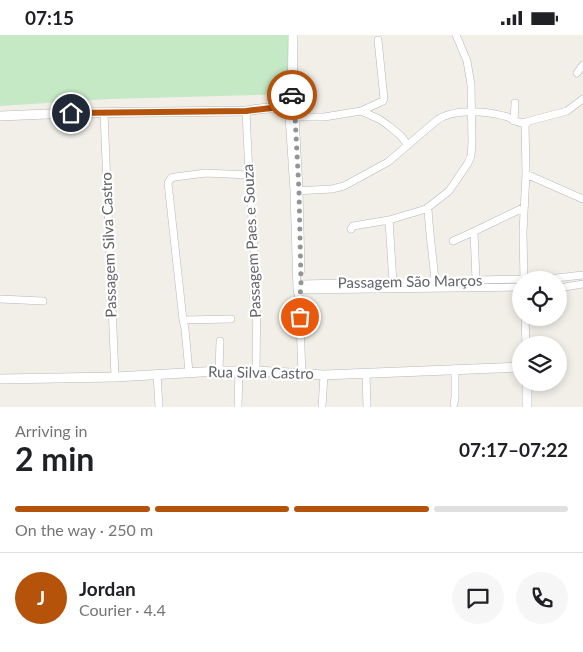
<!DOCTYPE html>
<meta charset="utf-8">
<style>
body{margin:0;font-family:Lato,sans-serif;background:#f6f6f6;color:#202124;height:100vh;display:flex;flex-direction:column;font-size:19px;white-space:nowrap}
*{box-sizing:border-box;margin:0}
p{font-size:16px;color:#757577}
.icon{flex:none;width:28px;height:28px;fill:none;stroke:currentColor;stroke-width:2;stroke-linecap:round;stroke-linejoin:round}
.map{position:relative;height:372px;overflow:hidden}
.drawer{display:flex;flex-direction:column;background:#fff;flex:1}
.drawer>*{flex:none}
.controls{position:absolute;left:512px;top:236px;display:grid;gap:10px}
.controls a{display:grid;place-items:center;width:55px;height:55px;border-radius:50%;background:#fff;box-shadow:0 2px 8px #0003;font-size:25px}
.pin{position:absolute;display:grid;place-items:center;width:42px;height:42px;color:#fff;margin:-21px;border:2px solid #fff;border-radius:50%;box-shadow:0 1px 5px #0007}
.courier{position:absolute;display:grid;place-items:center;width:50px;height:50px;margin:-25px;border:4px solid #b45309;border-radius:50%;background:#fff;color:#222;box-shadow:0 1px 6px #0007}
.summary em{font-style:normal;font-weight:700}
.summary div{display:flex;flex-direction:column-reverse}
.summary{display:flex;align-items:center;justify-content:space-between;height:85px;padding:0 15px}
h1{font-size:32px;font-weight:700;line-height:38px}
.bar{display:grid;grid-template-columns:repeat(4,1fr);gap:8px 5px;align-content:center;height:60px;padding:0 15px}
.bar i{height:6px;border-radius:4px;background:#e0e0e0}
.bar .active{background:#b45309}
.bar p{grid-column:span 4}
.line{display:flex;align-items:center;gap:12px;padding:0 15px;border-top:1px solid #e0e0e0}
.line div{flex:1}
.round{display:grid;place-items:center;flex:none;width:52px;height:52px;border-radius:26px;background:#f6f6f6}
.status{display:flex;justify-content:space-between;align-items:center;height:35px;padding:0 25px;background:#fff;direction:ltr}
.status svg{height:14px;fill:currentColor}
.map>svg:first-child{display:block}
.green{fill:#c5e8c5}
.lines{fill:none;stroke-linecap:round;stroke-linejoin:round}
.minor-casing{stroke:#b5b8bc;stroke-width:8}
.tertiary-casing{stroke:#b5b8bc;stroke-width:10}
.minor{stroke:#fff;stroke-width:7}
.tertiary{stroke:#fff;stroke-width:9}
.done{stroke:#929495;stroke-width:5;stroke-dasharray:0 9}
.route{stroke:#b45309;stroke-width:6}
.labels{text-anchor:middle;stroke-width:4.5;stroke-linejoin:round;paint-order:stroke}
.street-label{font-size:15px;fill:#5f6368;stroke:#fff}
</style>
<div class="status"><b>07:15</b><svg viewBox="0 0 49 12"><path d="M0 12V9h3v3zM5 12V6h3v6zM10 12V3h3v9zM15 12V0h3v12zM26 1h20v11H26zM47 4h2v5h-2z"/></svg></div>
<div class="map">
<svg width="583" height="372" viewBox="0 0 583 372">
<rect width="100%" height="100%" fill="#f1efe8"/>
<path class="green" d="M0,0H289V59L109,64L0,71Z"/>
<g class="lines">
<g class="minor-casing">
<path id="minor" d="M577,38L583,30
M246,76L249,140L257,260L256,336
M361,76L383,66L384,64L378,5
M292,77L289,81L294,156L297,255L299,263L302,339
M292,77L295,81L299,155L301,235
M104,78L115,342
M295,82H324L361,76L379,84L389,91L400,100L408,110
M514,86L515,68
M526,139L583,164
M294,156L332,154L344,151L388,127L436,86C452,73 485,76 504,81C511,82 514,87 522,88L567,76L583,64
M428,172C429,197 433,222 435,246
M389,185L393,248
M351,194L353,191L389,185L426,174L449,156L468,128L471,121L472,107L471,50L467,26L456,0
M474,197L476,245
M453,206C477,196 499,184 523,173
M524,245L523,197L526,139L525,87
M297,248L301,249L524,244H547L583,240
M559,253L583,249
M297,255L521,252
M0,264L43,266
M525,282L526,310
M183,285L231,284
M219,336L220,306
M189,337L185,294L183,285L168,148L171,143L175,142L206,138L249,140
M366,338L367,372
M157,339L159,372
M454,369L455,362V334
M238,372L239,335
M322,372L324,340"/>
</g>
<g class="tertiary-casing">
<path id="tertiary" d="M292,77L293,0
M0,81L71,78L246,76C260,74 280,68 289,81
M0,344L115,342L219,336H256L324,340L521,332
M527,372V348"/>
</g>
<use href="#minor" class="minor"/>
<use href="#tertiary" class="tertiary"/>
</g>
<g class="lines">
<path class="done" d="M292,60V77L295,81L299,156L301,249V254L299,263L300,282"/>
<path class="route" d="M71,78L246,76L272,73L284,69L292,60"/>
</g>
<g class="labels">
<g class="street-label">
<text transform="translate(252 206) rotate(-93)" y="5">Passagem Paes e Souza</text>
<text transform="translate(109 210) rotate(-92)" y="5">Passagem Silva Castro</text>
<text transform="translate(410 247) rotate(-1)" y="5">Passagem São Marços</text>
<text transform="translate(261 338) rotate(1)" y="5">Rua Silva Castro</text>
</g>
</g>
</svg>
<div class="controls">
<a><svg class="icon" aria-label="locate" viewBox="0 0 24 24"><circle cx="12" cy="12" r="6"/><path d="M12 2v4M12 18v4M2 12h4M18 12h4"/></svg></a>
<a><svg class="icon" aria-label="layers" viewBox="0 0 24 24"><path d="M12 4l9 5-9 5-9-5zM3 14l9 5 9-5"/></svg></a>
</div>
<div class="pin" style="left:300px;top:282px;background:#ea580c"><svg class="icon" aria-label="bag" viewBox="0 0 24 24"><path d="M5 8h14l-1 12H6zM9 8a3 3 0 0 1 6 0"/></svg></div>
<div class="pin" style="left:71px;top:78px;background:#1f2937"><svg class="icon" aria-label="home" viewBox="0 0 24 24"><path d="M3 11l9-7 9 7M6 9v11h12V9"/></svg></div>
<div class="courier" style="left:292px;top:60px"><svg class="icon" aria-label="car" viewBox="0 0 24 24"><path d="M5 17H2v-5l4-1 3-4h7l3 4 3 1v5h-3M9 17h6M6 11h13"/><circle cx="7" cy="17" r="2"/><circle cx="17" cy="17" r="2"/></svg></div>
</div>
<section class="drawer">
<div class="summary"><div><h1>2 min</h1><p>Arriving in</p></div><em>07:17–07:22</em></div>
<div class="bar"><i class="active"></i><i class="active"></i><i class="active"></i><i></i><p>On the way · 250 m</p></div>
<div class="line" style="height:90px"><b class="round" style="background:#b45309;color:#fff">J</b><div><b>Jordan</b><p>Courier · 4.4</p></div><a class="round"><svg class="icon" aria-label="chat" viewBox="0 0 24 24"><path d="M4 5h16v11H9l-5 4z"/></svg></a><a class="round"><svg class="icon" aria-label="phone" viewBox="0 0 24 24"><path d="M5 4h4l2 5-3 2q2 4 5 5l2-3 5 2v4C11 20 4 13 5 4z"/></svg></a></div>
</section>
